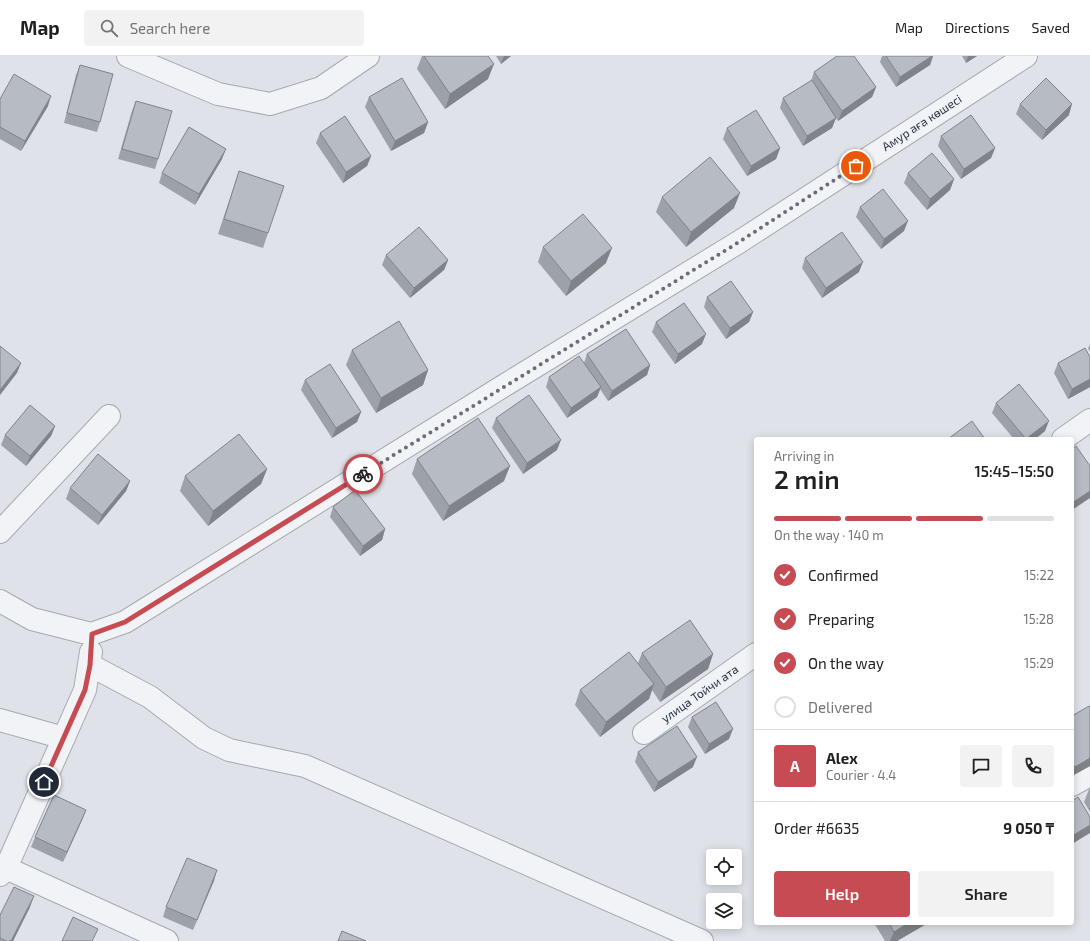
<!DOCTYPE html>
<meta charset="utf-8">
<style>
body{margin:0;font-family:"Exo 2",sans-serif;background:#f2f2f2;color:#202124;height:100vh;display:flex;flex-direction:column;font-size:15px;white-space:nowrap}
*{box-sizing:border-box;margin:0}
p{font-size:13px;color:#757577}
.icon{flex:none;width:22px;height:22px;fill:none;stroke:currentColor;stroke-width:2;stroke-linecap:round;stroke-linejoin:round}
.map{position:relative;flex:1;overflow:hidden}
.details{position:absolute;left:754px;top:381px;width:320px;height:488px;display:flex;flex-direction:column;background:#fff;border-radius:4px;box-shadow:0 2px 10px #0003}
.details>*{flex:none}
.tools{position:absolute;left:706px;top:793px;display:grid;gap:8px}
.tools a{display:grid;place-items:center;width:36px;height:36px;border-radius:4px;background:#fff;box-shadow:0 2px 10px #0003;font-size:20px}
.pin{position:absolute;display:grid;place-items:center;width:34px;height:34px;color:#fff;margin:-17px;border:2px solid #fff;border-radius:50%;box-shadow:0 1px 4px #0007}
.courier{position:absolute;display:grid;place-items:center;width:40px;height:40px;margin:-20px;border:3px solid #c64b53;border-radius:50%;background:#fff;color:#222;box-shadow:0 1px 5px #0007}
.summary em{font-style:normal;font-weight:600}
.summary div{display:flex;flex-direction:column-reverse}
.summary{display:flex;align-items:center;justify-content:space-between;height:68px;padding:0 20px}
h1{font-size:26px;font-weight:600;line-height:30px}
.bar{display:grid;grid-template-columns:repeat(4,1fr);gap:6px 4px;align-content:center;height:48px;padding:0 20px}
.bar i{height:5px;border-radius:3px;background:#e0e0e0}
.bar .current{background:#c64b53}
.bar p{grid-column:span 4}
.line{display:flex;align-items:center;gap:10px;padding:0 20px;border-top:1px solid #e0e0e0}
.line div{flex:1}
.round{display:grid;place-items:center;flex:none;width:42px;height:42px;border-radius:4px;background:#f2f2f2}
ol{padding:0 20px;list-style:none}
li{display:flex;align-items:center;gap:12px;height:44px}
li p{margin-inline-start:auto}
li .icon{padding:4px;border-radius:50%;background:#c64b53;color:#fff;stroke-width:4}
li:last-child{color:#757577}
li i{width:22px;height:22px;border:2px solid #e0e0e0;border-radius:50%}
.action{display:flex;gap:8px;margin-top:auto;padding:8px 20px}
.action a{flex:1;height:46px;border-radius:4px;background:#c64b53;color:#fff;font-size:16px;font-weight:600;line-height:46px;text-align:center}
.action a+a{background:#f2f2f2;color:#202124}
header{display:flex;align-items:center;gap:24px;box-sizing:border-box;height:56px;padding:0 20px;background:#fff;border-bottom:1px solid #e0e0e0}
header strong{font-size:19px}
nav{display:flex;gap:22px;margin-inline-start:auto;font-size:14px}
.search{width:280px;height:36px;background:#f2f2f2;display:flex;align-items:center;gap:10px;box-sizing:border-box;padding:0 14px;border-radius:4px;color:#757577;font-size:15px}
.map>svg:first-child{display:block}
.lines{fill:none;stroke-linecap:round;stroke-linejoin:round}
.minor-casing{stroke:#a5a9b2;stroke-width:24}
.minor{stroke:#f2f3f6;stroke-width:22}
.wall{fill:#9da1a9}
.shaded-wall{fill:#808389}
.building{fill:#b7bbc4;stroke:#808389}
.done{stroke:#696e7a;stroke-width:4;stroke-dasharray:0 7.2}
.route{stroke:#c64b53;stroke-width:5}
.labels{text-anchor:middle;stroke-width:3;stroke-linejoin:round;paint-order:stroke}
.street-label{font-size:12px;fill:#292f3e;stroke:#eef1f5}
</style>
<header>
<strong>Map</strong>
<div class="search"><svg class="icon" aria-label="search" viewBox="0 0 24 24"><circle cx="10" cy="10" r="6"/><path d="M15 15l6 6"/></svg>Search here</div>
<nav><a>Map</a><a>Directions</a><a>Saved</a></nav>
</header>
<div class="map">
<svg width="1090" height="885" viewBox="0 0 1090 885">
<rect width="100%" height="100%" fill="#dfe2e8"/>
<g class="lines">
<g class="minor-casing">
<path id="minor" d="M128,0L218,38L270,48L321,32L368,0
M1063,383L1090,364
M0,476L109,360
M0,545L32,563L91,578L125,566L505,329L739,186L1026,0
M90,609L150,641L204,682L229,694L305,710L702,885
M0,664L64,682
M644,677L756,598
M1072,729L1090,719
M6,812L167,885
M0,819L6,812L85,634L91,596"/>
</g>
<use href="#minor" class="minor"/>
</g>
<path class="wall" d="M422,0H488V23L445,53L417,13Z
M496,0H511L501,8Z
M882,0H933L930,9L896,31L880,6Z
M962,0H977L966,7Z
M80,9L100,66L97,76L64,67L76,19Z
M814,16L876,31L872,41L838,65L836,62L832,72L803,90L780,52L783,42L811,25Z
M369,41L428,66L424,77L391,95L365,51Z
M0,43L48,50L21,95L0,83Z
M136,45L158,103L155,113L118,103L132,55Z
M1020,48L1069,59L1042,84L1016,58Z
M727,72L780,92L776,103L747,120L723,83Z
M320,77L371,100L367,110L343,127L316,87Z
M941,80L995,92L991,102L961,123L938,90Z
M222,103L195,149L159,127L162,117Z
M239,115L268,177L263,192L218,178Z
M908,117L954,123L950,134L927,154L904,127Z
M662,141L734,152L686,191L656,156Z
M860,151L904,175L881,193L856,161Z
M543,191L606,207L566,240L538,206Z
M386,199L448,204L444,214L410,242L382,209Z
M805,202L859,216L822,242L802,212Z
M707,241L753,256L749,266L726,283L704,251Z
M656,266L702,288L675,308L652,276Z
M1090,288V295L1088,293Z
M352,294L428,314L423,329L376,357L346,309Z
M587,298L650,309L647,319L608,345L600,333L597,341L567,362L546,331L549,321L584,307Z
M1090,301V331L1068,343L1054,317L1058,307Z
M305,324L361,356L357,366L332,382L301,334Z
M996,347L1045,375L1035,383H1014L992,357Z
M496,362L557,394L523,418L492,372Z
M55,370L51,380L26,410L1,389L5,379Z
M417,403L504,425L443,465L412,418Z
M267,413L261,428L208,470L180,435L185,420Z
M130,425L126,435L98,469L66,443L70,432Z
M333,451L385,473L382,484L360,500L330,461Z
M642,597L713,598L708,613L660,646L652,634L649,643L600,681L575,649L580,634L638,607Z
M1090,651V710L1072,720V660Z
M692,661L729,683L705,698L688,671Z
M638,696L693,711L654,736L635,706Z
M1090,731V756L1084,746Z
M86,754L82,764L63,806L31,791L35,781Z
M217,814L193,874L163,861L166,851Z
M30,851L13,885H0V859Z
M874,867H928L897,885H885Z"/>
<path class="shaded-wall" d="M504,0H511L501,8Z
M932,0H933L930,9L896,31L900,21Z
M968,0H977L966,7Z
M494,8L488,23L445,53L450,38Z
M876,31L872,41L838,65L842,55Z
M51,40L48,50L21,95L25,85Z
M1072,48L1069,59L1042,84L1046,74Z
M836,62L832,72L803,90L807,80Z
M428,66L424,77L391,95L395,85Z
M780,92L776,103L747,120L751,110Z
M995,92L991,102L961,123L964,113Z
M226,93L222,103L195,149L199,138Z
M371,100L367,110L343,127L346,116Z
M954,123L950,134L927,154L930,143Z
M740,137L734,152L686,191L691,176Z
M908,165L904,175L881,193L884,183Z
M612,192L606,207L566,240L571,225Z
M448,204L444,214L410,242L414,232Z
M863,206L859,216L822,242L826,232Z
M753,256L749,266L726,283L730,272Z
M706,278L702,288L675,308L678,298Z
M21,307L17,317L0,339V334Z
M650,309L647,319L608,345L612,335Z
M428,314L423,329L376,357L381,342Z
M1090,323V331L1068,343L1072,333Z
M601,331L597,341L567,362L571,352Z
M361,356L357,366L332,382L336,372Z
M1049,365L1045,375L1035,383H1026Z
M55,370L51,380L26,410L30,400Z
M561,384L557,394L523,418L527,407Z
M510,410L504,425L443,465L449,450Z
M267,413L261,428L208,470L213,455Z
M130,425L126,435L98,469L102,459Z
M1090,435V442L1072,454V447Z
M385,473L382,484L360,500L363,490Z
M713,598L708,613L660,646L666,631Z
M654,628L649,643L600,681L606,666Z
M733,673L729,683L705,698L709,688Z
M697,701L693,711L654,736L658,726Z
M1090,702V710L1072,720V718L1075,711Z
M86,754L82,764L63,806L67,796Z
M1090,769V777L1072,788V780Z
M217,814L214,825L193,874Z
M34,840L30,851L13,885H11Z
M908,867H928L897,885H890L894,876Z"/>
<path class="building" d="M424,0H488L494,8L450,38Z
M837,0H854L876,31L842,55L814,16Z
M886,0H932L900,21Z
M80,9L113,18L100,66L67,57Z
M14,18L51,40L25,85L0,71V43Z
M402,22L428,66L395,85L369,41Z
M1046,22L1072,48L1046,74L1020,48Z
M812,24L836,62L807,80L783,42Z
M136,45L172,55L158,103L122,93Z
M756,54L780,92L751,110L727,72Z
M971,59L995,92L964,113L941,80Z
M345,60L371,100L346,116L320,77Z
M189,71L226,93L199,138L162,117Z
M932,97L954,123L930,143L908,117Z
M710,101L740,137L691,176L662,141Z
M239,115L284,130L268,177L224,163Z
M883,133L908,165L884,183L860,151Z
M583,158L612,192L571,225L543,191Z
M419,171L448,204L414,232L386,199Z
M842,176L863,206L826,232L805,202Z
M731,225L753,256L730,272L707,241Z
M684,247L706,278L678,298L656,266Z
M399,265L428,314L381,342L352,294Z
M626,273L650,309L612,335L587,298Z
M0,290L21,307L0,334Z
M1085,292L1090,301V323L1072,333L1058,307Z
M579,300L601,331L571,352L549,321Z
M330,308L361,356L336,372L305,324Z
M1019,328L1049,365L1026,383L996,347Z
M529,339L561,384L527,407L496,362Z
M30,349L55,370L30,400L5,379Z
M478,362L510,410L449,450L417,403Z
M972,365L985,383H948Z
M239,378L267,413L213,455L185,420Z
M1076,390L1090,410V435L1072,447V393Z
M98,398L130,425L102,459L70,432Z
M355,434L385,473L363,490L333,451Z
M690,564L713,598L666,631L642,597Z
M629,596L654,628L606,666L580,634Z
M716,646L733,673L709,688L692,661Z
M1089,650L1090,651V702L1075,711L1072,706V660Z
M677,670L697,701L658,726L638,696Z
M54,739L86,754L67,796L35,781Z
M1078,741L1090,761V769L1072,780V745Z
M187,802L217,814L197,864L166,851Z
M14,831L34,840L11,885H6L0,882V859Z
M73,861L98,873L92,885H62Z
M889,867H908L894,876Z
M342,875L366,885H338Z"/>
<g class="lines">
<path class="done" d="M363,418L739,186L856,110"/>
<path class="route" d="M44,726L85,634L90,609L92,578L125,566L363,418"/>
</g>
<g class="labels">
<g class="street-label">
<text transform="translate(922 67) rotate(-33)" y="4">Амур аға көшесі</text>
<text transform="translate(700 638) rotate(-35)" y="4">улица Тойчи ата</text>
</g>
</g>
</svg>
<div class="tools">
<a><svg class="icon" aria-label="locate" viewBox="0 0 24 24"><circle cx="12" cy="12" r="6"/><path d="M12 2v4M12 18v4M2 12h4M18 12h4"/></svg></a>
<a><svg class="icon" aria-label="layers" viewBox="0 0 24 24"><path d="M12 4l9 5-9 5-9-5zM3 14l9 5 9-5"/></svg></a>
</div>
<div class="pin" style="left:856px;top:110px;background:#ea580c"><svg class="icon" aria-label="bag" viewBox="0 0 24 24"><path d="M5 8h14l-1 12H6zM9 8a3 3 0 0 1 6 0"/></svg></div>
<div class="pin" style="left:44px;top:726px;background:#1f2937"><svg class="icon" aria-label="home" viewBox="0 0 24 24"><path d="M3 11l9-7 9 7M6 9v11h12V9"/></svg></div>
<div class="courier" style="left:363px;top:418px"><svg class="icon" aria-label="bike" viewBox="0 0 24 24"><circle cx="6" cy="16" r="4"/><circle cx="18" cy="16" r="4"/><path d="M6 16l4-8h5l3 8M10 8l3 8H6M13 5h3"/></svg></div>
<section class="details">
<div class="summary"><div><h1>2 min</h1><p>Arriving in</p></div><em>15:45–15:50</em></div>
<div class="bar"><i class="current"></i><i class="current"></i><i class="current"></i><i></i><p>On the way · 140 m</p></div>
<ol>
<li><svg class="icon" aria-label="check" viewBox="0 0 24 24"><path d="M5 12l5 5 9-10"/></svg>Confirmed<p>15:22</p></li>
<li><svg class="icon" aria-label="check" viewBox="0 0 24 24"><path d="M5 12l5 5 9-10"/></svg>Preparing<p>15:28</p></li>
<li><svg class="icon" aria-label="check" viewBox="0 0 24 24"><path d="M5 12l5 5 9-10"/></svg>On the way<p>15:29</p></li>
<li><i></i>Delivered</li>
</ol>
<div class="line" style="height:72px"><b class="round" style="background:#c64b53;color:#fff">A</b><div><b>Alex</b><p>Courier · 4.4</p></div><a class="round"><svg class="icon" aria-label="chat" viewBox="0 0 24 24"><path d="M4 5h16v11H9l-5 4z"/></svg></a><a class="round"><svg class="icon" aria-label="phone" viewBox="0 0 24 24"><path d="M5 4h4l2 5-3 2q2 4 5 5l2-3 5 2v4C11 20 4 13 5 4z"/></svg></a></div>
<div class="line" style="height:52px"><div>Order #6635</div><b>9 050 ₸</b></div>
<div class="action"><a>Help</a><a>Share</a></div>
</section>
</div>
